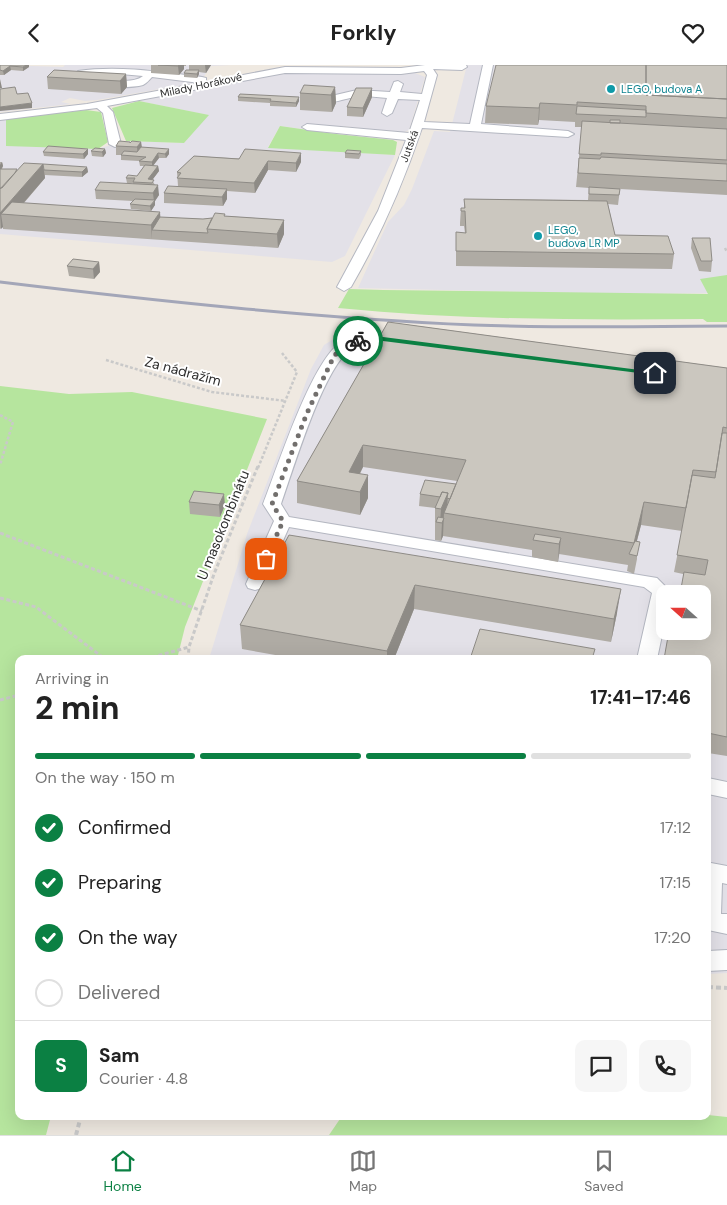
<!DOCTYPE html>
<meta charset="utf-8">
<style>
body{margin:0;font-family:"DM Sans",sans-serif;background:#f6f6f6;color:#222;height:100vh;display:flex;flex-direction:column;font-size:19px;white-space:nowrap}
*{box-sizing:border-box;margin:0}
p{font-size:16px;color:#767676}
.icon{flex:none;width:28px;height:28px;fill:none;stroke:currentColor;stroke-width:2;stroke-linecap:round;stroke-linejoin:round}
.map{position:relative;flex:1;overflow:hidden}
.drawer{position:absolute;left:15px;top:590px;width:696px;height:465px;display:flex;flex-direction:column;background:#fff;border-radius:10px;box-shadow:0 5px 20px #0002}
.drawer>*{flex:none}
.needle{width:32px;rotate:291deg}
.tools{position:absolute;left:656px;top:520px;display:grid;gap:10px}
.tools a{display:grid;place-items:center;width:55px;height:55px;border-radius:10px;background:#fff;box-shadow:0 5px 20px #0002;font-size:25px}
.pin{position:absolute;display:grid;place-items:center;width:42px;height:42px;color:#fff;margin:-21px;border-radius:10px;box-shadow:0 2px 8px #0006}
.courier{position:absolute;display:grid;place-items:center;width:50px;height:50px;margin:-25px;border:4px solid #0b8043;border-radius:50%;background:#fff;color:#222;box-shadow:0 1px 6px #0007}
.overview em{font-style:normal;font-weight:700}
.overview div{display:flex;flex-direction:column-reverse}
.overview{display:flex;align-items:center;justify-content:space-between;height:85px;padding:0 20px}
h1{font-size:32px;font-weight:700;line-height:38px}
.bar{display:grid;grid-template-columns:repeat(4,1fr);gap:8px 5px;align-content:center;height:60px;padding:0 20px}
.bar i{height:6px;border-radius:4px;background:#e0e0e0}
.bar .current{background:#0b8043}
.bar p{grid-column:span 4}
.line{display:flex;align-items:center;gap:12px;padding:0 20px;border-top:1px solid #e0e0e0}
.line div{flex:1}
.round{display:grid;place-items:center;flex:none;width:52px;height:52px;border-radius:10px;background:#f6f6f6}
ol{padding:0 20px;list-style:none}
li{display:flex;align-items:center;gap:15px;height:55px}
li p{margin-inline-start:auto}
li .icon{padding:5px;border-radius:50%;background:#0b8043;color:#fff;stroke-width:4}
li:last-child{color:#767676}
li i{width:28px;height:28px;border:2px solid #e0e0e0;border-radius:50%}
header{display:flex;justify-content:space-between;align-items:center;height:65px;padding:0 20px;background:#fff;font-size:22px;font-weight:700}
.dock{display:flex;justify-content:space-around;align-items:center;height:70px;border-top:1px solid #e0e0e0;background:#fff;font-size:14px;color:#767676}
.dock a{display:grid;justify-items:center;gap:2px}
.dock .current{color:#0b8043}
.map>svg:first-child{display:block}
.industrial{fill:#e3e1e8;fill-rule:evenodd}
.green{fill:#b6e59e}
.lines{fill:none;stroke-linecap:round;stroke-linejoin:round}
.minor-casing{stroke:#b4b7c1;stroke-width:2}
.path-far2{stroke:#c9c9c9;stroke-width:2.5;stroke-dasharray:3 2;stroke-linecap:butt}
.path-far1{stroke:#c9c9c9;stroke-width:3;stroke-dasharray:4 2.5;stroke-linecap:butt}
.path{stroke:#c9c9c9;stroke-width:4;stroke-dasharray:5 3;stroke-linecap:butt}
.minor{fill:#fff;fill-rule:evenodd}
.rail{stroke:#a3a6b8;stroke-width:3}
.wall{fill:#afaba4}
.shaded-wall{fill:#8e8b86}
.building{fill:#cbc7bf;stroke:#8e8b86}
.route{fill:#0b8043}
.done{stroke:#726f6d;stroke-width:5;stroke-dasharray:0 9}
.culture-dot{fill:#0f9aa8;stroke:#fff;stroke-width:2}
.labels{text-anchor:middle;stroke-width:4;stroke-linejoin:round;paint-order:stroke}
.far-street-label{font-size:11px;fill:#2e2e2e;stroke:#fff}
.far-culture-label{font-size:11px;fill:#0d838f;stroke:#fff;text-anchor:start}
.street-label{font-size:14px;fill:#2e2e2e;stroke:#fff}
</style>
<header><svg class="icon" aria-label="back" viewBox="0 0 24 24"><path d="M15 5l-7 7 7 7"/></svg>Forkly<svg class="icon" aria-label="heart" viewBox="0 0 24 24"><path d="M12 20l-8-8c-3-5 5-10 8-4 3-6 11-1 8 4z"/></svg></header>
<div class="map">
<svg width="727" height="1070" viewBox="0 0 727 1070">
<rect width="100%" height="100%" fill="#efe9e1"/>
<path class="industrial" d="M0,0L63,2L65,0H231L211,1L200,17L97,35L85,36L70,33L61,37L71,39L0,47Z
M467,0H727V228L616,229L358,223L388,157L404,140L412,124L434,66L450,67Z
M293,7L415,8L425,12L409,65L402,68L343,61L338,69L280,61L268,82L395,90L345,191L332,197L0,169V54L6,53V80L97,84L126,76L184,78L208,50L139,36L226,18Z
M357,267H375L727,308V908L708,909V594H209L247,469L311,304L324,280L340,270ZM665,529H702V566H665Z"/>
<path class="green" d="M139,36L209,50L184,78L126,76L112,43Z
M86,45L101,47L108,77L98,84L6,81V53Z
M280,61L336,69L393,75L397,77L395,90L268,83Z
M727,210V257H707L703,254C581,255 459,255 338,243L349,224L383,225L708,229L700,214Z
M0,321L69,329L132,327L267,354L185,562L177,594H19V1051H51L46,1070H0Z
M708,1050L727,1052V1070H329L342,1051Z"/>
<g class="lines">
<g class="minor-casing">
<path id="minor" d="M425,0H466L467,2L462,5L433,4L437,10L424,57L470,59L483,0H493L481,59L568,66L574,69L568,72L422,63C403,119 380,172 351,222L344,226L337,222L378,146L406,75L307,65L302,62L307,59L409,68L420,35L398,34L392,48L387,51L382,48L387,33C377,32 365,30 355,32C341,34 317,45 305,34L310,31L327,32L357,25L390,27L394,17L398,16L403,19L400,27L422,29L427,10L424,6L401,9L285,8L107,41L113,47L121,79L115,82L109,79L103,48L97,43L0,55V49L87,39L200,18L152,12C149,15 147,18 143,20C130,24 83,23 73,13L78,6C118,0 162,7 202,12L206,13V17L285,2L401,3ZM109,8L143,11C133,20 97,15 84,12Z
M380,269L408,274L410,277L408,280C391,284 373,273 355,281C325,295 293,406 281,439L289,452L657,513L671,527V529H665V556L657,594H637L652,528L644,522L289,462L264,519L262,523L255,525L248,523L246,519L274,456L263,439C277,404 311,297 340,278C352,270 367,269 380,269Z
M708,713L727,717V733L708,729Z
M711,798L727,801V819L722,818L721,849H727V869L708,865V799Z
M727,885V905L708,906V886Z"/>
</g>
<path class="path-far2" d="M725,183L727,187
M106,295L212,327L286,336
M0,350L13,357L0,400
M258,403L297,307L282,288"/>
<path class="path-far1" d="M0,468L202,546
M0,533L36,542L105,594
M146,594L189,582
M188,594L189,582L214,509L258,401
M0,635L19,630"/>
<path class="path" d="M708,922L727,923
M76,1070L81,1051"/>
<use href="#minor" class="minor"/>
<path class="rail" d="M0,217C157,236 315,253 474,260C558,263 643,262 727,261"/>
</g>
<path class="wall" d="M0,0L29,2L23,6L11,5L4,10H0Z
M151,0H186V1H184V4L179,10L151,8Z
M189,0H211L206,8L199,7V9L197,13L184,12V8L189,5Z
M727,0V130L620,124L618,140L608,139L615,170L674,189L672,204L456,201V167L465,168L464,161H460V158L461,143H464V134L588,135L589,123L576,122L582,62H575V57L539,55L538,60L485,58L486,41Z
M126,9L127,22L121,29L48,24L47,12Z
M335,22L336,38L332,47L300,45V28Z
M240,29L299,36L296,42L270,41V38L238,36V32Z
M372,32L363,52L347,51V42Z
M141,77L142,82L169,89L166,93H159L153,101H158L159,106L152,115L155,120L159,130L155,136V140L151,146L131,144L130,139L133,136L96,134L95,125L133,119V118H127L126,113L137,111L144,101H140L139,96L121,95V90H116V81L130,78Z
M105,84L106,88L103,92L92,91L91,86Z
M361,86V90L359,94L345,93V88Z
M43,87L88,89L84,94L44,91Z
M194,91L301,97L296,107L268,105L255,128L227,126V134L223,141L164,138V128L178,121L177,107Z
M0,97H2L3,101L2,104L18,105L87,102L88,107L82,112L45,110V113L24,138L160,152L203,154L225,151L284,155V169L278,183L3,164V162L0,164Z
M692,173L712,196L711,207L699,206L691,183Z
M99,197L100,207L94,214L69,211L67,201Z
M388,257L727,303V691L708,688V594L702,566L683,509L674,507L682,466L641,460L637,476V494L634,509L627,506L628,500L559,489L558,497L532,492V485L443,471L441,476L435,475V443L419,441L420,429L456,419L457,416L363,402L360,409L368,433L360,450L297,438V416Z
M189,437L225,440L220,452L190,449Z
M289,470L617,548L611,577L414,544L394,594H298L242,584L240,560Z"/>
<path class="shaded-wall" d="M26,0H29V2L23,6V2Z
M179,0H184V4L179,10L178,1Z
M205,0H211L206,8Z
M10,1L11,5L4,10L3,6Z
M199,5V9L197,13V9Z
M126,9L127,22L121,29L120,16Z
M0,14L2,23H0Z
M335,22L336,38L332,47L331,30Z
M372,23V32L363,52V43Z
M299,32V36L296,42V38Z
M32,38V43L0,46V42Z
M540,38L539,55L538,60L539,43Z
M141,77L142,86L138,92L137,82Z
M88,84V89L84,94L83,89Z
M105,84L106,88L103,92L102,87Z
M169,84V89L166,93L165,89Z
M158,88L159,93L152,102V97Z
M301,88V97L296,107V98Z
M268,96V105L255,128L254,118Z
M2,97L3,101L0,106V100Z
M43,99L45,113L13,150L1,149L3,162L1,164L0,148Z
M158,101L159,106L150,118L148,114Z
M87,102L88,107L82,112V107Z
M158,120L159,130L155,136V140L151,146L150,141L154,137L153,128Z
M227,124V134L223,141L222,132Z
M160,147L161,161L152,165V174L151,160Z
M284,155V169L278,183L277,169Z
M99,197L100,207L94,214L93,204Z
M363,380V402L351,425L349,407Z
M368,410V433L360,450V427Z
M448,428L447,446L444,448L443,471L441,476L442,458H440L441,444Z
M224,429L225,440L220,452L219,440Z
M644,437L641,460L633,490L634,478Z
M561,473L559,491L558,497L559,479Z
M415,520L414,544L394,594H387V586Z
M621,524L617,548L611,577L614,554Z"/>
<path class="building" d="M0,0H26L23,2L10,1L3,6L0,5Z
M158,0H179L178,1Z
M496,0H646V30L727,34V53L646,48V41L577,37V40L540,38L539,43L486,41Z
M646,0H727V34L646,30Z
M54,5L126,9L120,16L47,12Z
M186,5H199L197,9L184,8Z
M304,20L335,22L331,30L300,28Z
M15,22L17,29L28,28L32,38L0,42V24Z
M356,23H372L363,43L347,42Z
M240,29L299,32L296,38L270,36L271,34L238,32Z
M577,41L646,45V52L576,49Z
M610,55H620V58H610Z
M582,56L727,64V95L601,88V90L579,89Z
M119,76L130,77V78L132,76L141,77L137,82L116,81Z
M48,81L88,84L83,89L43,87Z
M141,82L169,84L165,89L158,88L152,97L139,96L146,92L121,90L124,86L137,87Z
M95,83L105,84L102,87L91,86Z
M245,84L301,88L296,98L268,96L254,118L177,113L181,108L177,107L194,91L239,94Z
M347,85L361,86L359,89L345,88Z
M601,92L727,99V116L578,108L579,93L600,94Z
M24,98L43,99L0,148V124Z
M43,99L87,102L82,107L44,105Z
M145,100L158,101L148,114L154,115L152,118L133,117L135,113H126L128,110L137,111Z
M0,104H17L15,108L2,123H0Z
M100,117L158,120L153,128L95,125Z
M168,121L227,124L222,132L164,128Z
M589,122L620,124L619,130L589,129Z
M135,134L155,135L150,141L130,139Z
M464,134L607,136L615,170L668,171L674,189L456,186V167L466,168L465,146H461V143H465Z
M12,137L160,147L151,160L1,149Z
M215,148L225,149L224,151L284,155L277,169L207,164Z
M160,152L203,154L212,153L207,164L208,168L152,165Z
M692,173H710L712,196H701Z
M73,194L99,197L93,204L67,201Z
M388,257L727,303V363L723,362L716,407L693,405L686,443L644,437L634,478L444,448L466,395L363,380L349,407L368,410L360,427L297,416Z
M722,368H727V672L708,668V594H664L669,566H702V529H680L684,507L705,510L708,495L677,490L692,410L715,413Z
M425,415L456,419L450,434L447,433L448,428L442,427L440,432L420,429Z
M194,426L224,429L219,440L189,437Z
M442,427L448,428L441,444L435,443Z
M438,452L444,453L442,458L436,457Z
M535,469L561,473L559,479L533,475Z
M289,470L621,524L614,554L415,520L387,586L240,560Z
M635,476L640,477L637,491L629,489Z
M480,564L595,584L592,594H470Z"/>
<path class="route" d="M363,272H383L655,307L658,308L655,310L383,276L366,275L358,277L355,276Z"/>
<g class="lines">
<path class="done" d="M266,494L283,456L272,439L307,348L334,291L343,282L358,276"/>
</g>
<g class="culture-dot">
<circle cx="611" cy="24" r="5"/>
<circle cx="538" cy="171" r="5"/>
</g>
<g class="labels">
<g class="far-street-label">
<text transform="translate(201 20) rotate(-12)" y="4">Milady Horákové</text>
<text transform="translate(409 81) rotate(-70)" y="4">Jutská</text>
</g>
<g class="far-culture-label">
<text x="621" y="28">LEGO, budova A</text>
<text x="548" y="169">LEGO,<tspan x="548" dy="13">budova LR MP</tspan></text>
</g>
<g class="street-label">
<text transform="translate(183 306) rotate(15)" y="5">Za nádražím</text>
<text transform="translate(223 460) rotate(-68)" y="5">U masokombinátu</text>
</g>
</g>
</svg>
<div class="tools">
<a><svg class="needle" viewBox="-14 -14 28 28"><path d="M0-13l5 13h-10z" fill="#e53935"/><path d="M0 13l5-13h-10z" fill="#767676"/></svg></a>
</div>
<div class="pin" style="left:266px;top:494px;background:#ea580c"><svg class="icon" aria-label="bag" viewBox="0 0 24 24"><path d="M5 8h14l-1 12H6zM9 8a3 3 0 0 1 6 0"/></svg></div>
<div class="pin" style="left:655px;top:308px;background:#1f2937"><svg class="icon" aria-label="home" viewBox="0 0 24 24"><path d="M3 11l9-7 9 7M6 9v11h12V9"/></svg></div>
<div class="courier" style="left:358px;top:276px"><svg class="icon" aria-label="bike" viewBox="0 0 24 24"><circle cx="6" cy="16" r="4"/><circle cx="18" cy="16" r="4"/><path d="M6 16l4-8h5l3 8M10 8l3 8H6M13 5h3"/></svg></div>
<section class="drawer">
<div class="overview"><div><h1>2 min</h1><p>Arriving in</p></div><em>17:41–17:46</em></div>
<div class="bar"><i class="current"></i><i class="current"></i><i class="current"></i><i></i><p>On the way · 150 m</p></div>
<ol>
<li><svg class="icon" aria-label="check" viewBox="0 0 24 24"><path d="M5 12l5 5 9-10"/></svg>Confirmed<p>17:12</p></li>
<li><svg class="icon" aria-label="check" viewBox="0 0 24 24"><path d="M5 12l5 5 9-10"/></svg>Preparing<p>17:15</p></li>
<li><svg class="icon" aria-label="check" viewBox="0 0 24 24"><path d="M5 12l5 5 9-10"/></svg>On the way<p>17:20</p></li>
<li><i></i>Delivered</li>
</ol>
<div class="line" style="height:90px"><b class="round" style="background:#0b8043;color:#fff">S</b><div><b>Sam</b><p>Courier · 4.8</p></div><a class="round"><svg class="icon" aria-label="chat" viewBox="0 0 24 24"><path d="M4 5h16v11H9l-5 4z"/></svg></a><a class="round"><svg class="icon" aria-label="phone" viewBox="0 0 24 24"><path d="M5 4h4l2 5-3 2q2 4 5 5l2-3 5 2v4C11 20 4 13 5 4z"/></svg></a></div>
</section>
</div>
<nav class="dock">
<a class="current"><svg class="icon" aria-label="home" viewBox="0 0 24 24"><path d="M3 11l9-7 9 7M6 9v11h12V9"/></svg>Home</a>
<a><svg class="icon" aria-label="map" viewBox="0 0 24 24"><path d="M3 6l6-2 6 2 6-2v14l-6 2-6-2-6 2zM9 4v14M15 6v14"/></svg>Map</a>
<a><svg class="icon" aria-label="saved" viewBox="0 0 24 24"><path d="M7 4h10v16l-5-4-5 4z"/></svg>Saved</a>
</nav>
